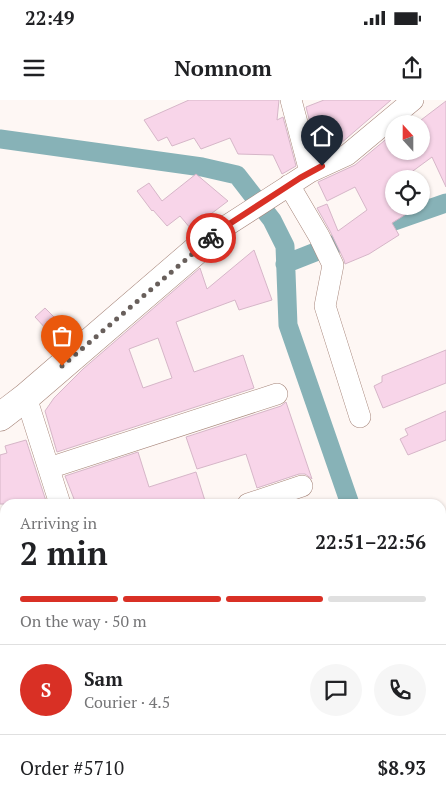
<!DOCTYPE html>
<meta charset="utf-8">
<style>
body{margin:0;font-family:"PT Serif",serif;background:#f6f6f6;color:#202124;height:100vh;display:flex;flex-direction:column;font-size:19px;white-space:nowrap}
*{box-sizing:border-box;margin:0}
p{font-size:16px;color:#757577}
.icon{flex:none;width:28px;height:28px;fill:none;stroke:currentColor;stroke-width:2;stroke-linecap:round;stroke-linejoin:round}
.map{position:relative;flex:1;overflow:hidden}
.drawer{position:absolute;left:0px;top:399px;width:446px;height:311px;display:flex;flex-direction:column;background:#fff;border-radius:15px 15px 0 0;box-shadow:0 1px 4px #0004}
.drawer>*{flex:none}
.needle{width:32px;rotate:339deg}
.controls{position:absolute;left:385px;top:15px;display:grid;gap:10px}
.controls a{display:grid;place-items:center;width:45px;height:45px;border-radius:50%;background:#fff;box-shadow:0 1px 4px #0004;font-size:25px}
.pin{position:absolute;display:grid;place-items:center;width:42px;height:42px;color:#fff;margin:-51px -21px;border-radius:50% 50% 50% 0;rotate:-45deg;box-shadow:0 0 5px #0007}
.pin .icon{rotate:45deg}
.courier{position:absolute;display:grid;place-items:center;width:50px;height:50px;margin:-25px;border:4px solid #d93025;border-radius:50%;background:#fff;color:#222;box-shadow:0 1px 6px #0007}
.headline em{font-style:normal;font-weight:700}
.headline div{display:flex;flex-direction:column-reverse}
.headline{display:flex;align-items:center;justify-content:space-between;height:85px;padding:0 20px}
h1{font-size:32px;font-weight:700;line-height:38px}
.bar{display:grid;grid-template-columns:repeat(4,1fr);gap:8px 5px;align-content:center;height:60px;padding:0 20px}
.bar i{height:6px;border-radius:4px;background:#e0e0e0}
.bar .current{background:#d93025}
.bar p{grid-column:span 4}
.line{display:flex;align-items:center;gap:12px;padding:0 20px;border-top:1px solid #e0e0e0}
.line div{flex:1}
.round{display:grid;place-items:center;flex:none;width:52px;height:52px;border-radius:26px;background:#f6f6f6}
.status{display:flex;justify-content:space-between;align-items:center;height:35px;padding:0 25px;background:#fff;direction:ltr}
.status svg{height:14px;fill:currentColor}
header{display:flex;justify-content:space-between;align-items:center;height:65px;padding:0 20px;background:#fff;font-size:22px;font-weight:700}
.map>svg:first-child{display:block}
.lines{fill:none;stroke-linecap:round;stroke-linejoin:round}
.canal{stroke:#87b2b7;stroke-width:19}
.building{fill:#f8d5e9;stroke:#d6b6c8;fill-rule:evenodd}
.street-casing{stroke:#a6857a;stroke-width:22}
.secondary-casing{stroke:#a6857a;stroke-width:29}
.path{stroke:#afa6a3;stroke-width:3;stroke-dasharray:1 4;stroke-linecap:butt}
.street{stroke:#fff;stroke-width:21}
.secondary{stroke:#fff;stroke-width:28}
.done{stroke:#685f5b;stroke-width:5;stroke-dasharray:0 9}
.route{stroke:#d93025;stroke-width:6}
</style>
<div class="status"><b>22:49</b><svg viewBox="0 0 49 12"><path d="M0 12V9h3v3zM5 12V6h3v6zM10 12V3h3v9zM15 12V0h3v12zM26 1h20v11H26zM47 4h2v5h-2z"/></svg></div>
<header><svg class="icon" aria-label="menu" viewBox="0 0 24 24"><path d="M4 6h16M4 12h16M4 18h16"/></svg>Nomnom<svg class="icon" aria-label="share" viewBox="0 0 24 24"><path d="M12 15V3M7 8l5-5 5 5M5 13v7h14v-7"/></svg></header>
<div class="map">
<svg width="446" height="709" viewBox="0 0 446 709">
<rect width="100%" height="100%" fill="#fef7f4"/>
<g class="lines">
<path class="canal" d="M0,39L202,67L237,75L272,120L285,146L288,225L350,404
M377,127L446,103
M285,164L338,143
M441,570L446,576"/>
</g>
<path class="building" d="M189,0H279L277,20L283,17L296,66L282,74L273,55L238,54L230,38L201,49L194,38L172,46L167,37L158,41L144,20Z
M324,0H391L340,44L318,54L306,7Z
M446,1V87L432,57L402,79H394V106H419L392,123L399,135L369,154L345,164L344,160L330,131L317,108L327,104L338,131L367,110L355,87L327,101L318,82L355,65L390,36L394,41V51H421V20Z
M196,74L228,101L191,129L180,116L167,126L153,110L152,111L137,91L149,83L162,101Z
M254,150L272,200L239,210L235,200L176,222L194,272L243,255L254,288L57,352L45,311L54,298L83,269L200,168L207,189ZM158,238L172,278L143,288L129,249Z
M45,208L58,221L48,231L35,217Z
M446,250V283L383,308L374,286L382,282V276Z
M286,302L312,379L305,374H299L257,388L246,354L197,369L186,337L281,306Z
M446,311V340L408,355L400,339L408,335L405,329Z
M26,340L47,404H0V355L7,353L5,346Z
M138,352L149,387L196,372L206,404H76L65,376Z"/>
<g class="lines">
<g class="street-casing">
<path id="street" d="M291,0L310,72
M289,85L319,136L333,165L325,206L360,317
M220,130L310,72L347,55L413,0
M26,297L60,404
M49,368L277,294
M248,404L302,386
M0,562L5,560
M142,705L143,709
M0,707L13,705"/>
</g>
<g class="secondary-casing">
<path id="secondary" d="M0,317L26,297L220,130"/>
</g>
<path class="path" d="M0,620L5,618"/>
<use href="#street" class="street"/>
<use href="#secondary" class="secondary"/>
</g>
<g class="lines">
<path class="done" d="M62,266L211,138"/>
<path class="route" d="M211,138L220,130L300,78L322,66"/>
</g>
</svg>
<div class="controls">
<a><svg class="needle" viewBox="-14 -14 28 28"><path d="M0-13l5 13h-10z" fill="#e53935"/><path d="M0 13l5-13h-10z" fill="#757577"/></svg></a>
<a><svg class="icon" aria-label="locate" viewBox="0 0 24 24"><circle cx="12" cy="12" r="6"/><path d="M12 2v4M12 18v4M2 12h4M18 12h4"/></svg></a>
</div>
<div class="pin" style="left:62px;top:266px;background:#ea580c"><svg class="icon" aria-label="bag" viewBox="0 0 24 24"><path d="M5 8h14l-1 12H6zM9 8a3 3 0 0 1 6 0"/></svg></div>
<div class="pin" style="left:322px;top:66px;background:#1f2937"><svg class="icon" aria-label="home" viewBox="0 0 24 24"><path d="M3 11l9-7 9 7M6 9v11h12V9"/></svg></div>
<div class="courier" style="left:211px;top:138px"><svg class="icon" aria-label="bike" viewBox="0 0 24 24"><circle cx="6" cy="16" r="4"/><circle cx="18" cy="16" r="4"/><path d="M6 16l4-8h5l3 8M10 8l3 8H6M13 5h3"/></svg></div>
<section class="drawer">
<div class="headline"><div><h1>2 min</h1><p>Arriving in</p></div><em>22:51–22:56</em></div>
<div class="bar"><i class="current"></i><i class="current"></i><i class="current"></i><i></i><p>On the way · 50 m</p></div>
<div class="line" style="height:90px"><b class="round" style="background:#d93025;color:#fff">S</b><div><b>Sam</b><p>Courier · 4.5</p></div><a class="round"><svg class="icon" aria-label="chat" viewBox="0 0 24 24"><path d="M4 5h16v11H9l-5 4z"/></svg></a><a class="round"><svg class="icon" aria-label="phone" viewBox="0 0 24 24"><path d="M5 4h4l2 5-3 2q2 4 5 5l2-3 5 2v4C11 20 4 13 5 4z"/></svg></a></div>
<div class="line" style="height:65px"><div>Order #5710</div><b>$8.93</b></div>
</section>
</div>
